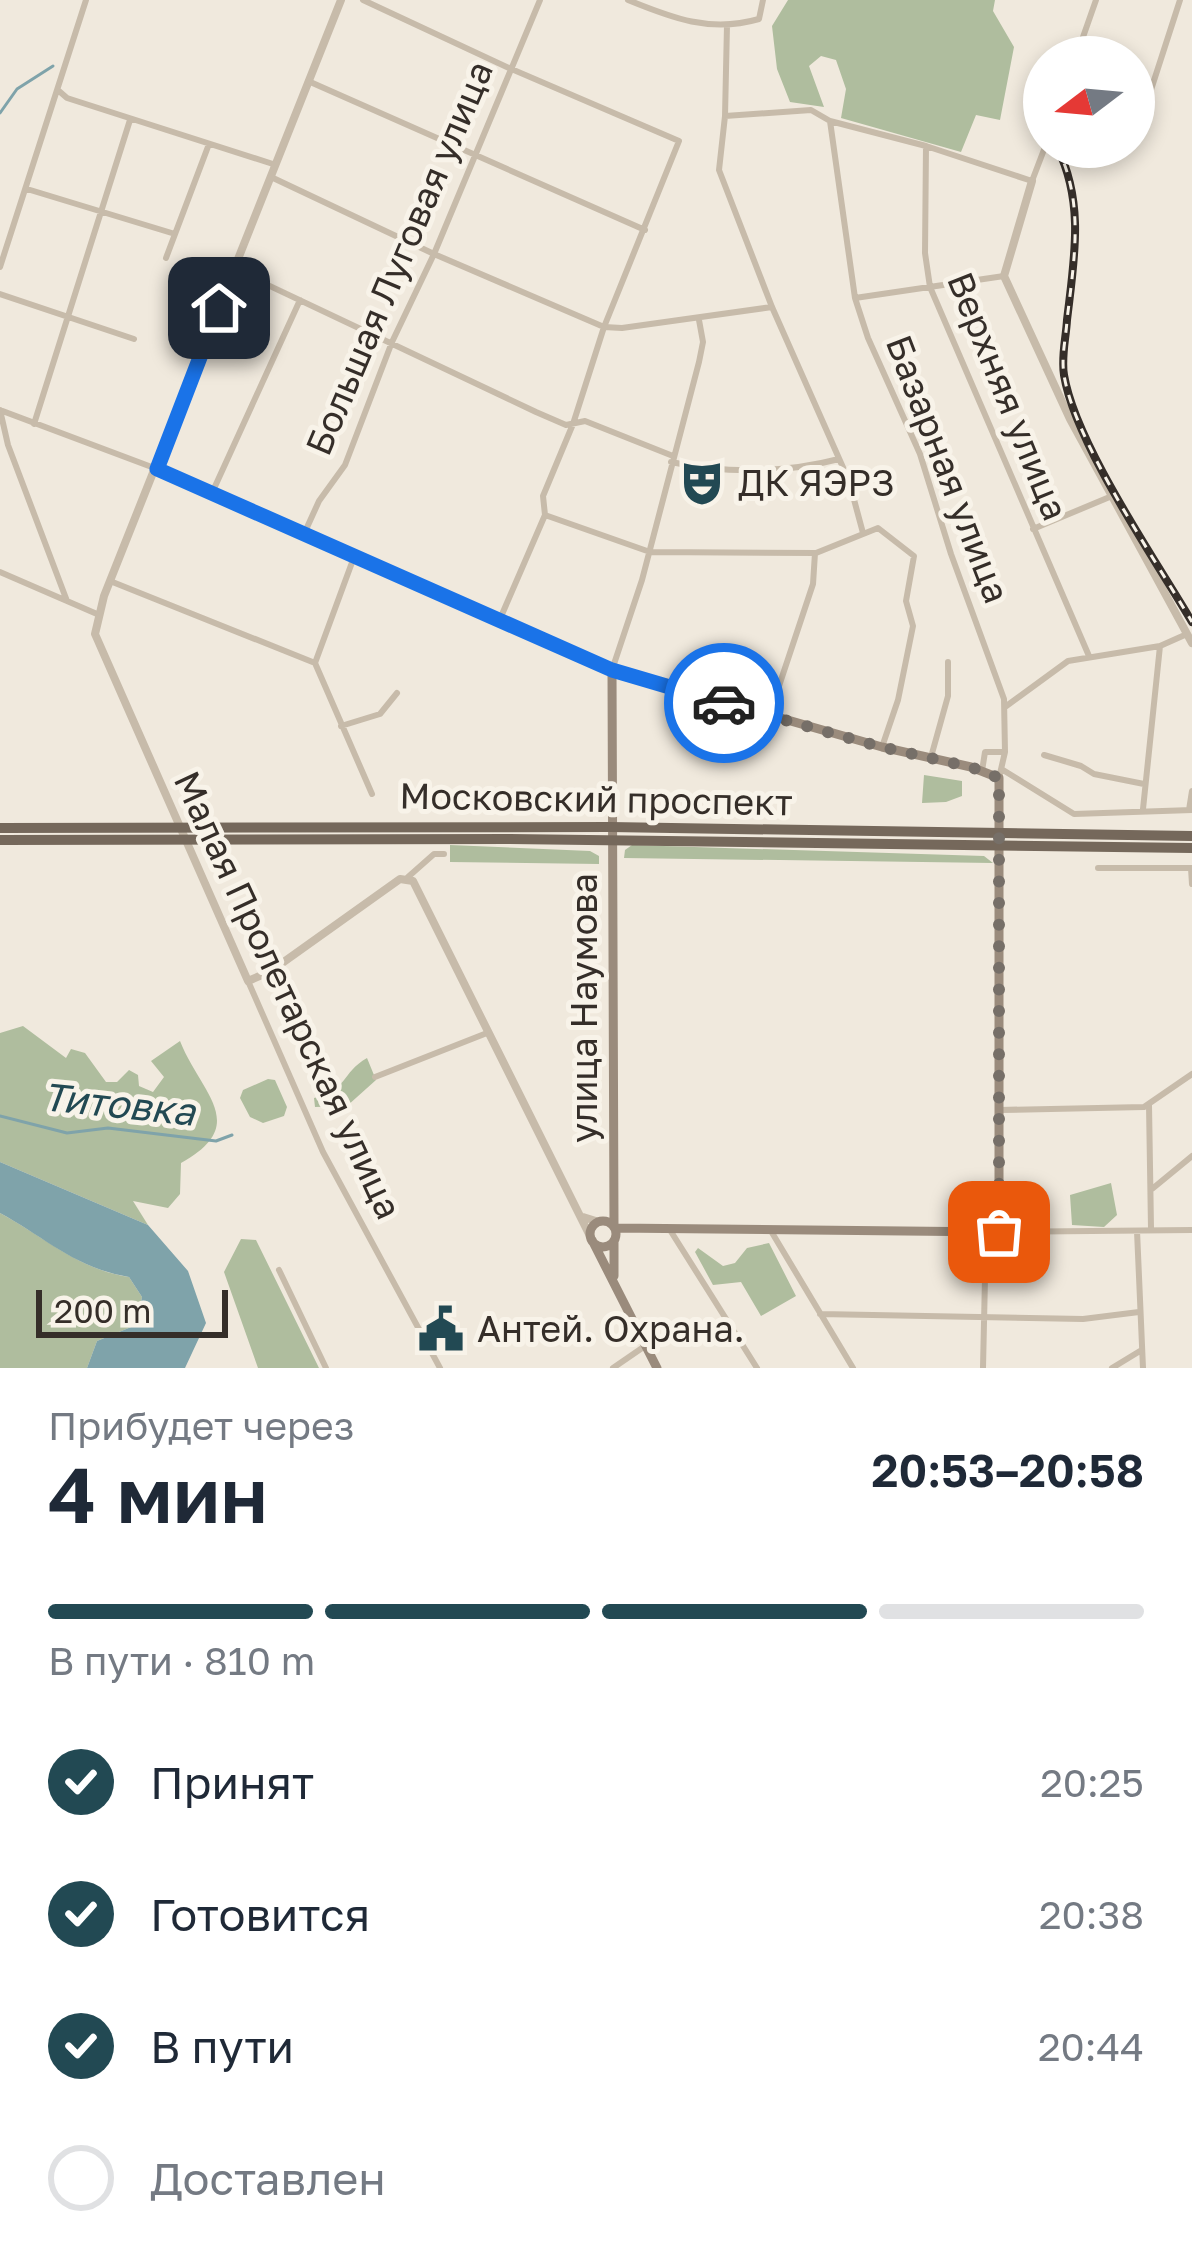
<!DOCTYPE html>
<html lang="ru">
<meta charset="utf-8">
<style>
body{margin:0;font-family:"Golos Text",sans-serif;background:#f2f2f3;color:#1f2937;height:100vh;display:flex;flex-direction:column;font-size:45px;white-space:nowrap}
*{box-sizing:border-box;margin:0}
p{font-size:39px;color:#747a83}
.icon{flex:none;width:66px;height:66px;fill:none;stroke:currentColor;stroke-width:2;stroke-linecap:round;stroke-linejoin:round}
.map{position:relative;height:1368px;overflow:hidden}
.sheet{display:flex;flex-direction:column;background:#fff;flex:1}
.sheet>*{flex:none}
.needle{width:78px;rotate:254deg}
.tools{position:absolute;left:1023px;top:36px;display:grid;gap:24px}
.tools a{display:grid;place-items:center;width:132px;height:132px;border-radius:50%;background:#fff;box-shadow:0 6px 18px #0003;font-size:60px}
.scale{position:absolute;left:36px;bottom:30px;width:192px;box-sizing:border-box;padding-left:12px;border:6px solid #352e29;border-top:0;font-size:33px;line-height:42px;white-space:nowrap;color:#352e29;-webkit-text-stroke:9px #f8f3e9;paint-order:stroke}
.pin{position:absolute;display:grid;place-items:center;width:102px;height:102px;color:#fff;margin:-51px;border-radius:24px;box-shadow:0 6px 18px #0006}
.courier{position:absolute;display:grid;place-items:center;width:120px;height:120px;margin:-60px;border:9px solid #1a73e8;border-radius:50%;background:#fff;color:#222;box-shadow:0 3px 15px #0007}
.overview em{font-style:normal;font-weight:600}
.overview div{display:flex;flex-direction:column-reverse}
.overview{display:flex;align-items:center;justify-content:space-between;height:204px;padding:0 48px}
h1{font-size:78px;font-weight:600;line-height:90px}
.bar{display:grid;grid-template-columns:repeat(4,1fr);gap:18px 12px;align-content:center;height:144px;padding:0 48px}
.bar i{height:15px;border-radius:9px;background:#e0e1e3}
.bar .selected{background:#224953}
.bar p{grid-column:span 4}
ol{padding:0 48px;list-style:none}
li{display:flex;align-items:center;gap:36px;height:132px}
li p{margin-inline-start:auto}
li .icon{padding:12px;border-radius:50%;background:#224953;color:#fff;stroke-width:4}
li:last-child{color:#747a83}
li i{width:66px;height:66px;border:6px solid #e0e1e3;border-radius:50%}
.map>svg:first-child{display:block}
.green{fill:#afbd9e}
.water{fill:#7fa3aa}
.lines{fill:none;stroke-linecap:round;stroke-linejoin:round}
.stream{stroke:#7fa3aa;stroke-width:3}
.minor{stroke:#c7bbaa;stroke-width:6}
.tertiary{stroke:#c7bbaa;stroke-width:8}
.secondary{stroke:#9a8b7c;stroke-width:9}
.primary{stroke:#75685b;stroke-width:10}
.rail-casing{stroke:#352e29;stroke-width:8}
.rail{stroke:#f8f3e9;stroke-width:3;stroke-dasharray:9;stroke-linecap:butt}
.done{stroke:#766f68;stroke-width:12;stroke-dasharray:0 21.6}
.route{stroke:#1a73e8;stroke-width:15}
.labels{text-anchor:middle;stroke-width:10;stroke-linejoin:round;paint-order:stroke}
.street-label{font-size:36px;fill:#352e29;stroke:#f8f3e9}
.poi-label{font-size:36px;fill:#352e29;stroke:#f8f3e9;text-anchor:start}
.water-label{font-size:39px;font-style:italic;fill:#224953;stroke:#f8f3e9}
</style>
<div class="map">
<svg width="1192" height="1368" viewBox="0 0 1192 1368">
<rect width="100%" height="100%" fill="#f0e9dd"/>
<path class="green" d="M788,0H995L993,11L1014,47L1000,120L976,115L961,152L841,118L846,89L836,60L821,56L809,66L824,107L790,102L777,69L772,26Z
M924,775L962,781V796L946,802L922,803Z
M450,845L590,851L599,856V864L450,862Z
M632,845L984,856L993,863L624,858L625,850Z
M23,1026L66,1058L71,1049L85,1053L106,1082H117L129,1070L138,1075L139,1086L153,1092L164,1077L151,1061L180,1041C201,1094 251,1124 181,1163L180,1194L168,1208L133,1201L148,1225L0,1162V1033Z
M367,1058L376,1080L347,1106L315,1107L314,1098C348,1090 341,1073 367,1058Z
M268,1079L275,1080L287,1107L284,1116L263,1123L250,1117L240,1098L243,1090Z
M1111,1183L1117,1215L1104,1227L1072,1225L1070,1195Z
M0,1213C45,1237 77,1269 129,1277L142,1297L136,1325L97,1341L87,1368H0Z
M241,1239L256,1240L319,1368H258L224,1272Z
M769,1243L796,1296L761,1316L741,1282L713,1285L695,1252L698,1248L723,1266L735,1263L747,1248Z"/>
<path class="water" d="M0,1162L148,1225L188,1271L206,1323L185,1368H87L97,1341L136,1325L142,1297L129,1277C75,1268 46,1238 0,1213Z"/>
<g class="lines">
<path class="stream" d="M0,113L17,89L53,66
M0,1116L67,1133L108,1128L216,1141L232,1135"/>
<path class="minor" d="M363,0L509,68L679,141L604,327L573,424L543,496L545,515L500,619
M628,0C672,18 710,33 759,19L763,0
M727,25L725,116L719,170L772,307L849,481L863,533
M1076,57L1096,0
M308,81L645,230
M59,91L67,98L276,165
M1149,114L1148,99L1180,0
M725,116L811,110L830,121L926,146L1032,181L1045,147
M830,121L855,298L868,338L920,454L951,554L1004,699L1005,752L999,778
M926,146L925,253L930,287L1089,656
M271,177L434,254L604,327L622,328L772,307
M27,189L175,234
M166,258L209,144
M0,267L86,0
M234,269L536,412L566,425L585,421L673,456
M0,294L134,339
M855,298L1004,276
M0,410L8,445L67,601
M0,410L157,469
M34,424L130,120
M671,462C726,474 785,473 839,459
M212,493L300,300
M545,515L650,552L816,553L878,528L914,556L906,601L913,626L898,700L882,747
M1033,529L1112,496
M304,534L319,501L345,465L392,342L434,254L540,0
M354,557L315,663L372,794
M0,572L97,614
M110,581L315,663
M612,670L642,580L699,362L703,342L699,320
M1005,707L1068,661L1160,646L1187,634
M769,716L813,584L815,553
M341,726L380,714L397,693
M1044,755L1081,766L1094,774L1144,784
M931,757L948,696V662
M1003,770L1074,814L1192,810
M982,771L985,752H1005
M1143,809L1160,646
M1189,810L1192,791
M1098,868H1192
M1191,868L1192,884
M408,877L434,854H444
M248,981L323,1152L440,1368
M375,1077L487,1033
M1149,1105L1151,1228
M1000,1110L1144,1107L1192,1074
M1152,1189L1192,1156
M670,1230L757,1368
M771,1231L853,1368
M1137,1231L1143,1368
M999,1232L1192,1230
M279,1270L326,1368
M820,1314L1083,1319L1139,1312
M613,1368L645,1346
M983,1368L986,1233
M1112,1368L1140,1351"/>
<path class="tertiary" d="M341,0L104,596L95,634L248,981L271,971L400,879L413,881L592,1240
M1032,181L1004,276L1070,419L1192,643
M157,469L612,670
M583,1217L599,1222"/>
<path class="secondary" d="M590 1234a13 13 0 1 1 26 0a13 13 0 1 1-26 0Z
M614,1226L612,670L882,747L971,767L999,778V1232L615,1228
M592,1240L657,1368
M614,1276V1241"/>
<path class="primary" d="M0,828L610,827L1192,836
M0,840L510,839L1192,848"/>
<g class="rail-casing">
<path id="rail" d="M1043,117L1044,120
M1057,147C1085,203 1074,260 1067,320C1066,338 1061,357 1064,375C1075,443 1155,559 1192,622"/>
</g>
<use href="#rail" class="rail"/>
</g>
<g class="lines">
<path class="done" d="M724,703L881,747L971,767L999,778V1232"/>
<path class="route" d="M219,308L157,469L612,670L724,703"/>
</g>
<defs>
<g id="theatre-bare" transform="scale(3.6)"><path d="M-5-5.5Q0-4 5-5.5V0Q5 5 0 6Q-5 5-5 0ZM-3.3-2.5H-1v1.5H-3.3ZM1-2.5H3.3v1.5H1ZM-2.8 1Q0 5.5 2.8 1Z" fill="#224953" stroke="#f8f3e9" stroke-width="2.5" paint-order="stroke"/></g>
<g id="civic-bare" transform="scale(3.6)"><path d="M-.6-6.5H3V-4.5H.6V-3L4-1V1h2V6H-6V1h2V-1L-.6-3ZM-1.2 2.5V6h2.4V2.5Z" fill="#224953" stroke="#f8f3e9" stroke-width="2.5" paint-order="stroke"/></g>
</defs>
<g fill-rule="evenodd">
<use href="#theatre-bare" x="702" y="483"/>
<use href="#civic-bare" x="441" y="1329"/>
</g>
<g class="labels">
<g class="street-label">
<text transform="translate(399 258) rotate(-67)" y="13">Большая Луговая улица</text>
<text transform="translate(1008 396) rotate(68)" y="13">Верхняя улица</text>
<text transform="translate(948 469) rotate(69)" y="13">Базарная улица</text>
<text transform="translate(596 799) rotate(1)" y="13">Московский проспект</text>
<text transform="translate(288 995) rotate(65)" y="13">Малая Пролетарская улица</text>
<text transform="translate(584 1008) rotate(-90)" y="13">улица Наумова</text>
</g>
<g class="poi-label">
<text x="738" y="496">ДК ЯЭРЗ</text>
<text x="477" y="1342">Антей. Охрана.</text>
</g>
<g class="water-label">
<text transform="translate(119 1104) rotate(6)" y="14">Титовка</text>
</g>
</g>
</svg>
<div class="tools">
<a><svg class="needle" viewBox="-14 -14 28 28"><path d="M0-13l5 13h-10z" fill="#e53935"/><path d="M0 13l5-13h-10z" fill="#747a83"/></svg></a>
</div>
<div class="scale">200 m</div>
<div class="pin" style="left:999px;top:1232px;background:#ea580c"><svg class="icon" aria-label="bag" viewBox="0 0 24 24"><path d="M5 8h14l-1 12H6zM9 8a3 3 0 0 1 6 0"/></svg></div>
<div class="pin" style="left:219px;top:308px;background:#1f2937"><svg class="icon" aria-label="home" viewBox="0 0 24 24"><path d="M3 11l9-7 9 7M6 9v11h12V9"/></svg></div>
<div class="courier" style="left:724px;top:703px"><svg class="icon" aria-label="car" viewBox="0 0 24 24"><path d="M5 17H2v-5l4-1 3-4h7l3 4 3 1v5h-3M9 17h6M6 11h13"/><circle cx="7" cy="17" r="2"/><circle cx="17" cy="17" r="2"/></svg></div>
</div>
<section class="sheet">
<div class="overview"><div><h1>4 мин</h1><p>Прибудет через</p></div><em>20:53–20:58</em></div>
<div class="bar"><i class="selected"></i><i class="selected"></i><i class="selected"></i><i></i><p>В пути · 810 m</p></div>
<ol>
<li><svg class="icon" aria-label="check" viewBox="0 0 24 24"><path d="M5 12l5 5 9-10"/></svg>Принят<p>20:25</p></li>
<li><svg class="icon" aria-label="check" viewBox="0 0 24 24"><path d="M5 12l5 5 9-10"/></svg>Готовится<p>20:38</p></li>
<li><svg class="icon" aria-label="check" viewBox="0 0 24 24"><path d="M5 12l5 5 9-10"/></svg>В пути<p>20:44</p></li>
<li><i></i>Доставлен</li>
</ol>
</section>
